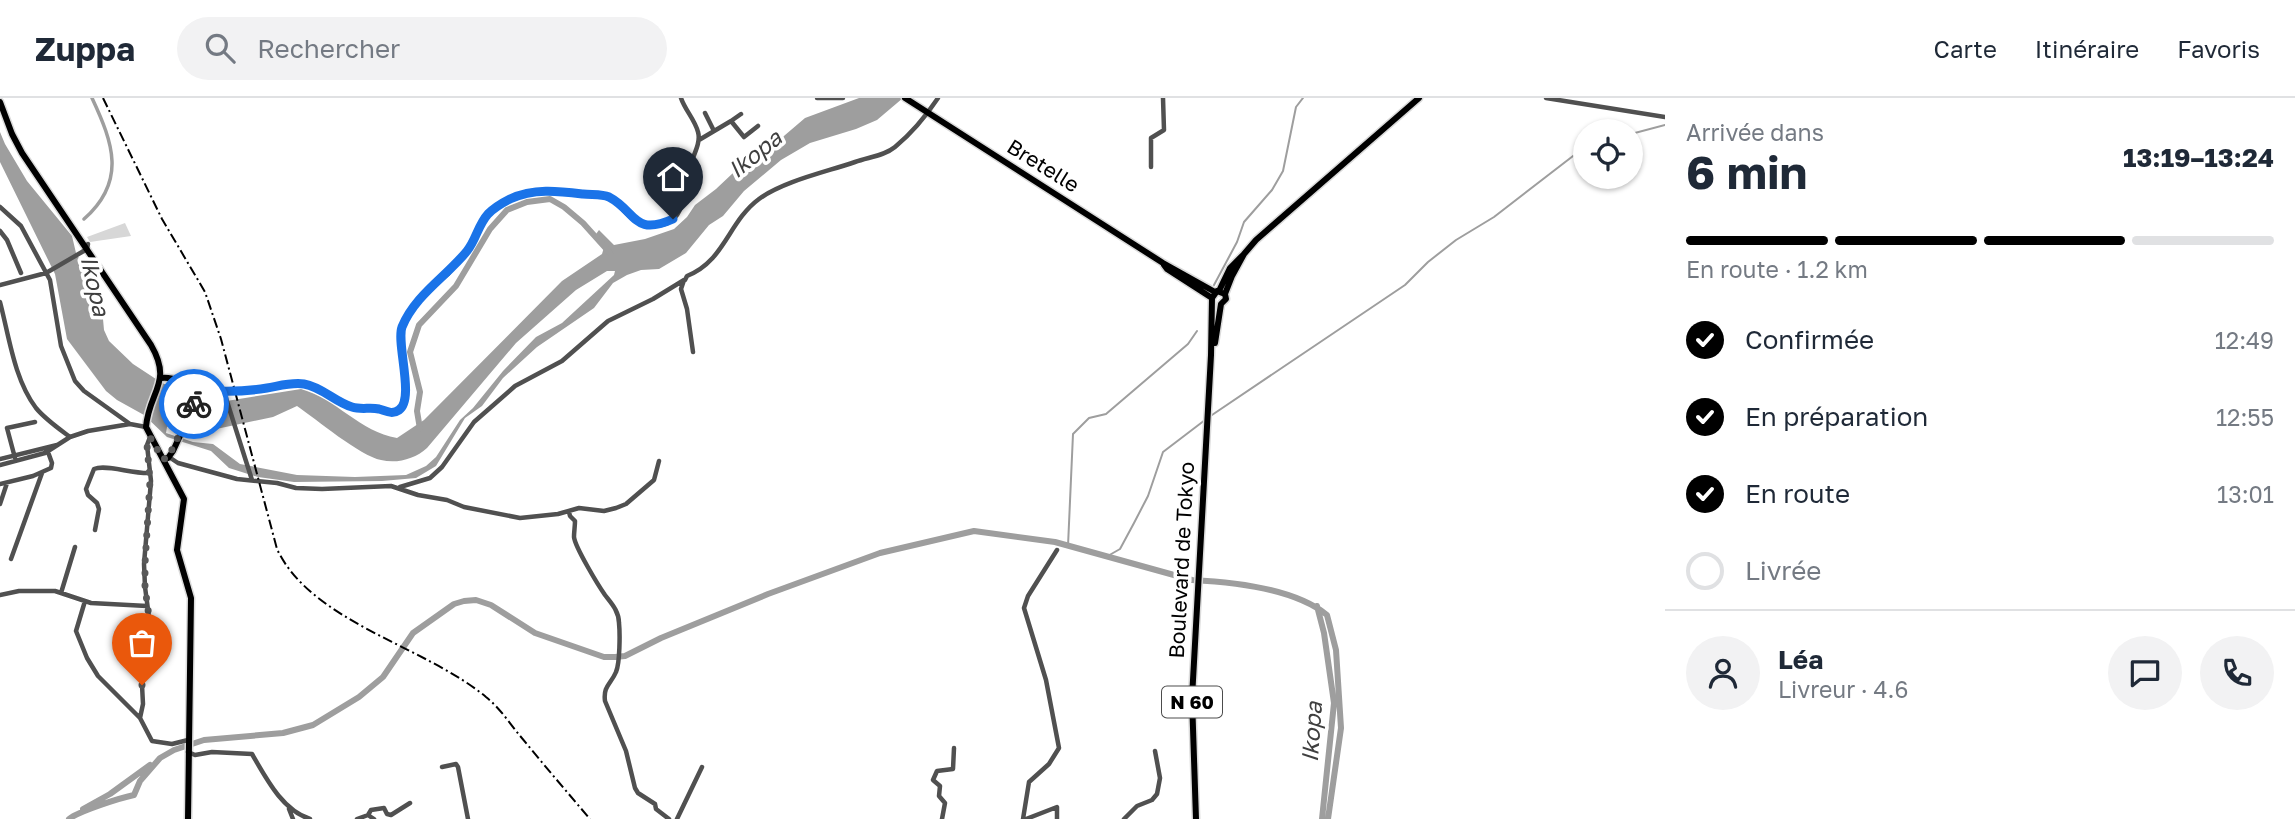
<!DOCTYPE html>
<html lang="fr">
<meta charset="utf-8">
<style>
body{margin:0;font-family:"Golos Text",sans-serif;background:#f2f2f3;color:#1f2937;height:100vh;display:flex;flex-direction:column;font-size:26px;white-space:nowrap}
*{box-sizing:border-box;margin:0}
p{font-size:23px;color:#747a83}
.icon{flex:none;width:38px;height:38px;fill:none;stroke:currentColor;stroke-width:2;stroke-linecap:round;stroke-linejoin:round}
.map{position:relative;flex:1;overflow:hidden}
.panel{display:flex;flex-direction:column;background:#fff;width:630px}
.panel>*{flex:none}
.tools{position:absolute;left:1573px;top:21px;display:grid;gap:14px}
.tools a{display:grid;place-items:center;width:70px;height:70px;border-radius:50%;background:#fff;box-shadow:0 2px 5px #0004;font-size:35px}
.pin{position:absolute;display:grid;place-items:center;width:60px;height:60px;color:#fff;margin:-72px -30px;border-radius:50% 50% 50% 0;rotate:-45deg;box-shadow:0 0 7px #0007}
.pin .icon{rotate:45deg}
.courier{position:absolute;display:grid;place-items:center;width:70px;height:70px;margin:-35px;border:5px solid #1a73e8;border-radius:50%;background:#fff;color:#222;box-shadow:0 2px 9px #0007}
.head em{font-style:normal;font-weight:700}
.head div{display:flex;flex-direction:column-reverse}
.head{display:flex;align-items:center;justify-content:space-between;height:119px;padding:0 21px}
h1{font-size:46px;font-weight:700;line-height:52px}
.bar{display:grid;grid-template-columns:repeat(4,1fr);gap:10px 7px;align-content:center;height:84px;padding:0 21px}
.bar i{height:9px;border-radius:5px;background:#e0e1e3}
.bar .current{background:#000}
.bar p{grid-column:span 4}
.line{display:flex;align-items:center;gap:18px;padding:0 21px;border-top:2px solid #e0e1e3}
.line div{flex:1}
.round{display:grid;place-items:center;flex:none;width:74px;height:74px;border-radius:37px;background:#f2f2f3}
ol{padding:0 21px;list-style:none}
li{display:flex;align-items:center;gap:21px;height:77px}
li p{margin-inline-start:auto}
li .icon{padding:7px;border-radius:50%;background:#000;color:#fff;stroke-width:4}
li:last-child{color:#747a83}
li i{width:38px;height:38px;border:4px solid #e0e1e3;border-radius:50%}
header{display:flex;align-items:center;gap:42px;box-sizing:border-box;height:98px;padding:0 35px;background:#fff;border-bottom:2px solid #e0e1e3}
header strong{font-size:33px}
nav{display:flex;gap:38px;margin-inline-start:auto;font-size:24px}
.search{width:490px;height:63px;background:#f2f2f3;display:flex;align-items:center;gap:18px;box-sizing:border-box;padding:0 24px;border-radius:38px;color:#747a83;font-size:26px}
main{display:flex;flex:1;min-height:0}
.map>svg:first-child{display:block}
.green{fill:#d7d7d7}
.water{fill:#9e9e9e;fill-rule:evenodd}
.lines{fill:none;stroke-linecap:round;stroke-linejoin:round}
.stream{stroke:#9e9e9e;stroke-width:2}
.canal{stroke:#9e9e9e;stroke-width:3.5}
.river{stroke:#9e9e9e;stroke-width:6}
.major-casing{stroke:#dbdbdb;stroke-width:9}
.minor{stroke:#505050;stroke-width:4.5}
.major{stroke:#000;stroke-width:6}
.rail{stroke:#000;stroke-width:2;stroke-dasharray:10 3.5 2 3.5;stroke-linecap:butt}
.done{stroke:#595959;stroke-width:7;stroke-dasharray:0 12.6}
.route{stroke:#1a73e8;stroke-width:9}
.labels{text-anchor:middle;stroke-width:7;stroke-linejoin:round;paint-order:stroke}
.shield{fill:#fff;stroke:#4c4c4c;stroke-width:2}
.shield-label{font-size:19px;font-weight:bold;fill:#000}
.street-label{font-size:21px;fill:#000;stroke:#fff}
.water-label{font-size:23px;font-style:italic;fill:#3f3f3f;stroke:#fff}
</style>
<header>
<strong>Zuppa</strong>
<div class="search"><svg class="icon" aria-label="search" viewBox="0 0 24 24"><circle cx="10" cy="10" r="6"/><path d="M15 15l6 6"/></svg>Rechercher</div>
<nav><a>Carte</a><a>Itinéraire</a><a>Favoris</a></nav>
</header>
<main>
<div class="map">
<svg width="1665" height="721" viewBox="0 0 1665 721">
<rect width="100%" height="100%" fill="#fff"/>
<path class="green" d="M125,125L131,138L90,144L87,139Z"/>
<path class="water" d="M859,0H903L877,22L856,31L810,45L781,62L744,93L723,118L709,127L686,155L659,171L641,172L627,177L613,185L594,210L537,249L503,280L482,308L465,320L436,368L416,380L382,383L294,384L258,379L229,370L211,353L167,339L144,317L117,302L106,293L67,241L55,176L0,64V34L5,46L27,83L72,138L76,155L80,162L86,166L97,184L101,199L104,232L109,243L133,266L162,285L214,305L301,291C337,301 360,334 397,340L424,322L562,183L602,156L605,146L596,136L599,132L614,147L645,141L674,131L687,119L695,107L716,91L751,58L764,55L805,20ZM607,173H615L614,177L562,225L536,239L503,273L473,310L460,322L436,359L426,368L406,377L355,379L297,377L240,366L213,346L193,344L166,335L167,329L178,322L197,328L193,336L273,319L297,308C316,321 360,358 381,362C397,366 415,361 427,350L516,245L576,192Z"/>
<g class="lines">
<path class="stream" d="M1631,36L1665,27
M1214,187L1237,144L1244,124L1272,92L1283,73L1296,9L1303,0
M1209,319L1405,187L1428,164L1456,142L1494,119L1586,48
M1068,448L1073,336L1089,320L1106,316L1188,246L1197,233
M1106,459L1120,451L1134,425L1148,398L1163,354L1205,322"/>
<path class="canal" d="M84,121C127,83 113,45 92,0"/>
<path class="river" d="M420,331L417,313L420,294L410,254L419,227L456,188L490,131L507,112L527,104L550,101L564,109L583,125L610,155
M1317,508L1324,535L1334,605L1322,721
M83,711L110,696L150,667
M69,721C79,713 120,700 134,697L140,683L160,660L174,652L204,642L283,635L313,627L359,599L383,579L413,535L454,506L464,503L476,502L491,507L535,535L604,559H615L625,558L661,540L768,496L880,455L974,433L1055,444L1192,482C1234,484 1295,491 1327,517L1336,552L1341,630L1328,721"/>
<g class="major-casing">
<path id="major" d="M905,0L1163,165L1215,194
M0,4L12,36L22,55L151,247C173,285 149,293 146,329L184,401L177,452L191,500L188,721
M1164,167L1167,171L1212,200
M1219,193L1230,170L1243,157
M1215,245L1221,206L1226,201L1225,196L1232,178L1244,156L1256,142L1419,0
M161,280C172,278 192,287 200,294L173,353L168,360L163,361
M1196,721L1192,600L1211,257L1212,200L1217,193L1225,196"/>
</g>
<path class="minor" d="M817,0H843
M1546,0L1665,19
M705,15L714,33
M731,23L741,16
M699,42L731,23L744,39L758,28
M1151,69V40L1164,32L1163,0
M0,109L21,128L50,182L61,248L75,283L84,293L130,326
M0,133L7,142L21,175
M685,182L687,178C725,163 728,124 759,101C784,83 826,74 855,64C869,59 884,58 895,49C912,35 926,18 938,0
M0,187L46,175L82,154L87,151L88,146
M0,204C9,238 14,281 36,310C45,321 58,330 70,339
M199,292L235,294L300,286L312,288L352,309L390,314L398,313L402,310L404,303L405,267L401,243L402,229L420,199L448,176L469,150L479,130L490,114L508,102L529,94L552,93L605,97C620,104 627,122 643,126C687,137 684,92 691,65C694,56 701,44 698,34C695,22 685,12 681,0
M224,294L252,382
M150,339L147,347L151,383L144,466L145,489L151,534L150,550L142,587L143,606L140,620L152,643L172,646L188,642
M169,359L178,365L237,381L277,385L296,390L322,391L391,388L418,397L447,402L464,409L520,420L558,416L579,410L604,413L616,410L626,406L654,382L659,363
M15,360L7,330L35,324
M0,361L57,347
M0,367L45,355L70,339L88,333L130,326L146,329
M0,386L33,378L51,370L52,365L48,354
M400,389L430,380L442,369L474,324L515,288L562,263L608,223L653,201L684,182L681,191L687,211L693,254
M0,406L7,385
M569,414L570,418L575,423C575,428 574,434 574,439C575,449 598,487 605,497C611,505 619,513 619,525C620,535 620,565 616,574C611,586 603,588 605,603L626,653L635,690L638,695L655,706L656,711L669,721
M95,432L99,411L97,405L88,397L86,391L94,371C106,366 132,376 150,375
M11,461L42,375
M61,495L75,449
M0,497L19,493H55L91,505L147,508
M85,503L76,533L87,560L98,578L140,620
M188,654L195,657L212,654L252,656C266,680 282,712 310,721
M442,669L456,666L458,669L468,721
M289,711L293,721
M368,717L371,712L384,710L387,716L391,717L410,705
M357,721L368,717L374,721
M677,721L702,669
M942,721L945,705L939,698L940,688L933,682L937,673L953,671L954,650
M1023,721L1029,684L1049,666L1059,650L1046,582L1024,510L1028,498L1057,452
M1026,721L1057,709V721
M1124,721L1137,708L1152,702L1157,696L1160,680L1155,653"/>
<use href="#major" class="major"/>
<path class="rail" d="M103,0L162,121L205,194L221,241L277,451C311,524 425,548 486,599C500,610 510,626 521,639C544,667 567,694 590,721"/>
</g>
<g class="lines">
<path class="done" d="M142,587L150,550L151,534L145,489V466L150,383L147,347L150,339L163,361L168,360L194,306"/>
<path class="route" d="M194,306L199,296L198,292C222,294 244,294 267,290C279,288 292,284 304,286C322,289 335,304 352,309C361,312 370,309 379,311C386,313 392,317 399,312C415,301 396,245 402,229C415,197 446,179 467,153C476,142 478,127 488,116C494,110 502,105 510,101C534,90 558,93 583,96C592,97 602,96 609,99C636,113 633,139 673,121"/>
</g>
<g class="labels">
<rect class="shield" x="1162" y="588.5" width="60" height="31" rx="5"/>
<g class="shield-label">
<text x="1192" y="611">N 60</text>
</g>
<g class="street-label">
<text transform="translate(1043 68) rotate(32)" y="7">Bretelle</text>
<text transform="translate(1182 462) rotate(-87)" y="7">Boulevard de Tokyo</text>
</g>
<g class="water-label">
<text transform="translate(755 56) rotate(-39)" y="8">Ikopa</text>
<text transform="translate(95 188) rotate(77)" y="8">Ikopa</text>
<text transform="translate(1312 634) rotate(-86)" y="8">Ikopa</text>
</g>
</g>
</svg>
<div class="tools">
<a><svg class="icon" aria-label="locate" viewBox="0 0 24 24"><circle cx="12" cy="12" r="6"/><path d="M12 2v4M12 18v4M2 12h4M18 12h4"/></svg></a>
</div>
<div class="pin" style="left:142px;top:587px;background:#ea580c"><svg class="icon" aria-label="bag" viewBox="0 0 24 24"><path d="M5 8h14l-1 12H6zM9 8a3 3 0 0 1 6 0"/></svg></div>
<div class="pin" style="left:673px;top:121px;background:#1f2937"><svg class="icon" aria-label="home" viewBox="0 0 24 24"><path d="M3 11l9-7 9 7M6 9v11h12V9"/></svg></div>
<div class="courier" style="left:194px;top:306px"><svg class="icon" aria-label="bike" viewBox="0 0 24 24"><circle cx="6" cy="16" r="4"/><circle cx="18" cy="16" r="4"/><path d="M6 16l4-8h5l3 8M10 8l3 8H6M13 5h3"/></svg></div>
</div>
<section class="panel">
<div class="head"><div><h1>6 min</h1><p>Arrivée dans</p></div><em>13:19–13:24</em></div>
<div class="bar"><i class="current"></i><i class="current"></i><i class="current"></i><i></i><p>En route · 1.2 km</p></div>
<ol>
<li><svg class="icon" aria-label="check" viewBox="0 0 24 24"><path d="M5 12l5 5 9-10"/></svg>Confirmée<p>12:49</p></li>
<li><svg class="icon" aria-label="check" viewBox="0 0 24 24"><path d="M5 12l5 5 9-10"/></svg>En préparation<p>12:55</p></li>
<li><svg class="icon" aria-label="check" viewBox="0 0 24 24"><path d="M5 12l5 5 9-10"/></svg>En route<p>13:01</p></li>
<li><i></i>Livrée</li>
</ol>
<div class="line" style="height:126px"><a class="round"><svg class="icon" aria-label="person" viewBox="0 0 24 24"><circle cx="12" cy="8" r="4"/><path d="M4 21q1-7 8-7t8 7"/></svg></a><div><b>Léa</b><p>Livreur · 4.6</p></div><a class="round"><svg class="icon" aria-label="chat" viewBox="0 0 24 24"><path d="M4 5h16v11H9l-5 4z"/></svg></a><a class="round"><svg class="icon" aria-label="phone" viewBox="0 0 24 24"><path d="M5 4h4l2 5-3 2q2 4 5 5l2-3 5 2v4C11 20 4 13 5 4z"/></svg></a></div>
</section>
</main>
